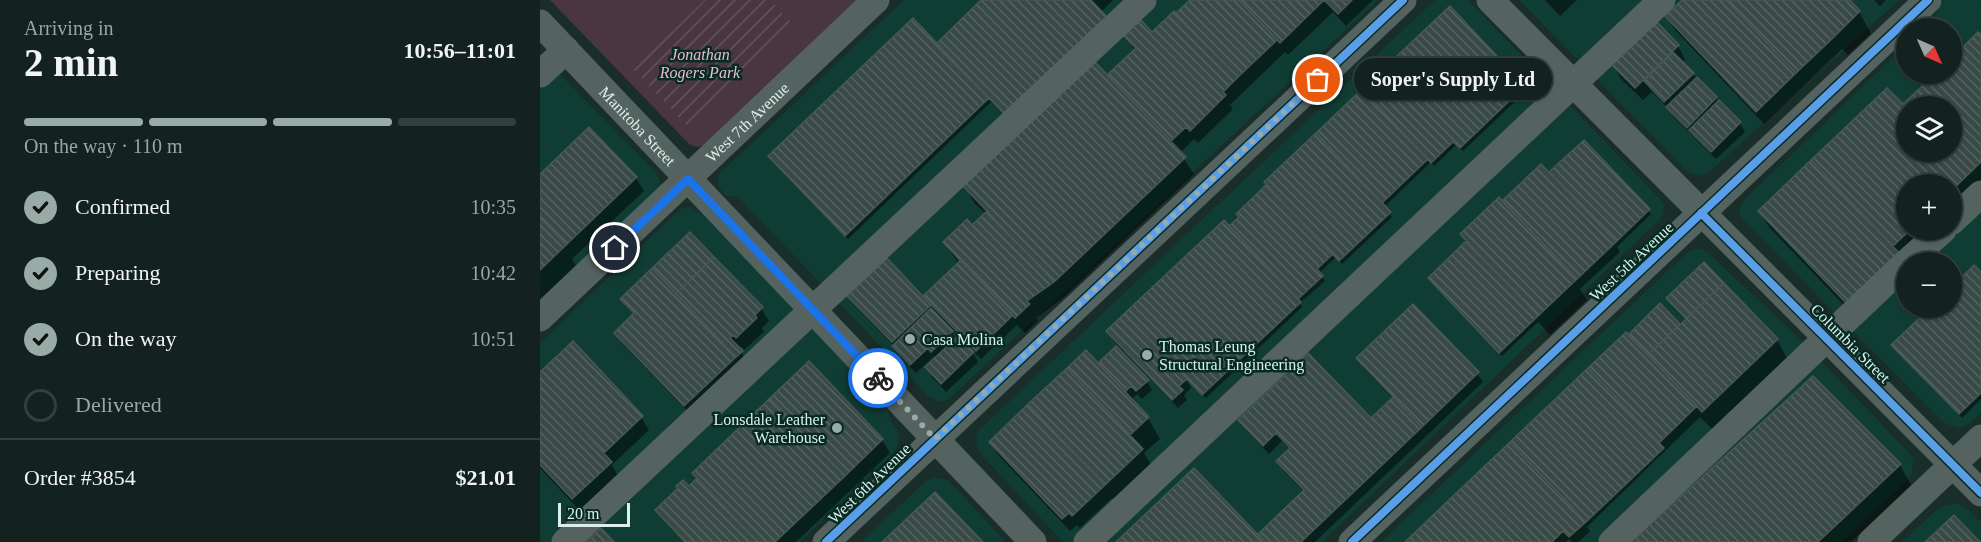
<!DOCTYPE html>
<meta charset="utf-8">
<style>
body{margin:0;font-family:Georgia,serif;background:#202f2c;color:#f1f3f6;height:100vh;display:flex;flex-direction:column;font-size:22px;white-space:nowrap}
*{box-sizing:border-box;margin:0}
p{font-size:20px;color:#9da4a4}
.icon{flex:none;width:33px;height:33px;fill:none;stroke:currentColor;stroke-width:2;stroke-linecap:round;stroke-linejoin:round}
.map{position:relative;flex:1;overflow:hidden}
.panel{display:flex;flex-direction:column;background:#13221f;width:540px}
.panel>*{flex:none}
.needle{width:39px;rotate:135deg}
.fabs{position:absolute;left:1356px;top:18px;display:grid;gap:12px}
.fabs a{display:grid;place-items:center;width:66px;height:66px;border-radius:50%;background:#13221f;box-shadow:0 2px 4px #0004,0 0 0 2px #323f3d;font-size:30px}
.scale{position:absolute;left:18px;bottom:15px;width:72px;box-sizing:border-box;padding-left:6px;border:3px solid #dcefe9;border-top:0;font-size:16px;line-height:21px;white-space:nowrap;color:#dcefe9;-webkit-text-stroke:4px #062b23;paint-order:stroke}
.pin{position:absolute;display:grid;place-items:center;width:51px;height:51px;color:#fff;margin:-26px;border:3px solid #fff;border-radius:50%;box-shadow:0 2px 6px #0007}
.courier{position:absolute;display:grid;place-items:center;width:60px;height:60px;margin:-30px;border:4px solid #1a73e8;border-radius:50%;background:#fff;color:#222;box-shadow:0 2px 8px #0007}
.bubble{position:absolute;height:42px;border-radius:21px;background:#13221f;box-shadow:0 2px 4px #0004,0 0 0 2px #323f3d;font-size:20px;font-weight:700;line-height:42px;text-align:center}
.head em{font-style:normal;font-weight:700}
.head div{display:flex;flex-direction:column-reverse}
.head{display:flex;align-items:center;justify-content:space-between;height:102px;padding:0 24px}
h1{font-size:39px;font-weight:700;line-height:45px}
.bar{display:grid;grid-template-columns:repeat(4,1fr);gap:9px 6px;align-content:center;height:72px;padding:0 24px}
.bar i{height:8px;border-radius:4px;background:#323f3d}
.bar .active{background:#98aba6}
.bar p{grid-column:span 4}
.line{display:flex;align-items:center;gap:15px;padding:0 24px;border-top:2px solid #323f3d}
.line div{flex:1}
ol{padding:0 24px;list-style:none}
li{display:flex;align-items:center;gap:18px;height:66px}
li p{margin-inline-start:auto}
li .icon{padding:6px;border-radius:50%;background:#98aba6;color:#111;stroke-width:4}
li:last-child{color:#9da4a4}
li i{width:33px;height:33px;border:3px solid #323f3d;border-radius:50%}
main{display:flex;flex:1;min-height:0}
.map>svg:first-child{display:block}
.built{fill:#103d33;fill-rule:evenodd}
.green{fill:#493640}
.garden{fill:url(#garden-furrows)}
.shadow{fill:#0007;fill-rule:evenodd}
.building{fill:url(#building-back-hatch);stroke:#485754;stroke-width:1.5;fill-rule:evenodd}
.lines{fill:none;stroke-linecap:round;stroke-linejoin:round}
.minor{stroke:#556360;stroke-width:27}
.cycleway-casing{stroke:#062b23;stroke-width:11}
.cycleway{stroke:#5a9eea;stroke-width:8}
.done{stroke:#98aba6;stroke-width:6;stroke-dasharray:0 10.8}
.route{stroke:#1a73e8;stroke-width:8}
.poi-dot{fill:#98aba6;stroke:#062b23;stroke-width:2}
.labels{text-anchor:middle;stroke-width:5;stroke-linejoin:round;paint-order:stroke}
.park-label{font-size:16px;font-style:italic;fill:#efb7d2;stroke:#062b23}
.street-label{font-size:16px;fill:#dcefe9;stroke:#062b23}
.poi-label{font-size:16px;fill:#dcefe9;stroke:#062b23;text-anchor:start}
</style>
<main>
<section class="panel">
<div class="head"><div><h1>2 min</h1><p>Arriving in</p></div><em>10:56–11:01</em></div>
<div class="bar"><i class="active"></i><i class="active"></i><i class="active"></i><i></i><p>On the way · 110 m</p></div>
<ol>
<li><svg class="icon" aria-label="check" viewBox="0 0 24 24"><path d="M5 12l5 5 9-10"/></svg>Confirmed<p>10:35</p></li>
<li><svg class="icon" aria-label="check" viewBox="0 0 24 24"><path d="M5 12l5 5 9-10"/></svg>Preparing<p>10:42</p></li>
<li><svg class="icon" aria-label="check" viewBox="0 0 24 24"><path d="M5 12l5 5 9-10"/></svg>On the way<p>10:51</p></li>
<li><i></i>Delivered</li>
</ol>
<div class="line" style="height:78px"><div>Order #3854</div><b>$21.01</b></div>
</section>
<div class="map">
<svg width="1441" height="542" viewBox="0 0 1441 542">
<defs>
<pattern id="garden-furrows" width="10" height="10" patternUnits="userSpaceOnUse" patternTransform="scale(1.5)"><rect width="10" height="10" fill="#493640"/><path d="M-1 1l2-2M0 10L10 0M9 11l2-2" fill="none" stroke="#63535c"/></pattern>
<pattern id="building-back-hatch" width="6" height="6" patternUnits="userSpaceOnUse" patternTransform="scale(1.5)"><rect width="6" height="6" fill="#394945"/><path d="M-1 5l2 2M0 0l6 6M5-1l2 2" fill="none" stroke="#556460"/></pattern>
</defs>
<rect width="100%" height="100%" fill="#192d29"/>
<path class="built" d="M364,0H838L413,395L406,401H397L388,396L198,197L186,196L179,188L178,181L179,174Z
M895,0H928L1121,200L1124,205L1123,213L1119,220L782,542H523L442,455L437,447L436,439L438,431Z
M979,0H1359L1167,174L1158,176L1148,172Z
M1404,0H1439L1441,3V413L1430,423L1420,428L1405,424L1204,221L1200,215L1199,209L1206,198L1366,45V74H1412V28H1384L1396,17L1398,6ZM1366,106H1412V152H1366ZM1366,184H1412V230H1366ZM1366,262H1412V308H1366Z
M0,54L116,172L121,184L119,190L0,304Z
M148,207L154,209L167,218L344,401L352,422L357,429L359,435L358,445L353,453L260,542H0V343L134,215L141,209Z
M1154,249H1162L1168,253L1259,338L1370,454L1373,460L1372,474L1366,481L1302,542H841L1120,278L1147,253Z
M394,477L408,480L466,542H321L386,481Z
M1418,503L1426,508L1441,522V542H1362L1400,507Z"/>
<path class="green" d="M10,0H320L164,145L159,147L150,145Z"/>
<path class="garden" d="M165,0H230L256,28L150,129L93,69Z"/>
<path class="shadow" d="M444,0H573L561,12L471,123L451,102L308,239L233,160L397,45Z
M652,0H833L806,26L793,12L748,55L745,52L690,105L693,109L658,143L654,139L640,153L654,174L523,298L496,318L498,321L485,333L477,325L441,359L430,348L438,362L406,392L392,377L387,368L396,359L394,356L376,373L359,355L354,346L314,305L309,296L383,298L419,264L405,243L432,227L446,214L434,203L425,186L567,77L595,51L586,36L612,34ZM417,254L423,260L420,263L415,256ZM409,326L420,336L416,340Z
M1005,0H1037L1020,16Z
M1144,0H1307L1319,12L1331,33L1308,55L1302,49L1224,124L1134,29L1127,16Z
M1334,0H1346L1340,6Z
M909,9L986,91L923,151L916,145L894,166L891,162L844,207L852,217L802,264L795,258L779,273L785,281L760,303L762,307L666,398L646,379L651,388L644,395L647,400L638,408L573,340L568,331L700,218L698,214Z
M1438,34L1441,37V187L1412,215V184H1366V230H1396L1319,321L1229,227L1220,211L1347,90L1363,106L1397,74H1412V60ZM1366,106H1412V152H1366Z
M1138,46L1145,59L1142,63L1200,123L1205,132L1176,159L1133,116L1129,109L1112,92L1103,100L1081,79L1074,66Z
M49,129L96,178L104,191L32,259L37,267L0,302V176Z
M1044,142L1111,214L1077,247L1080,252L1040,289L1047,300L1010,335L998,322L962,356L889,278L926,243L922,235L1014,178L1011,173Z
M1434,267L1441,274V399L1422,418L1353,345L1392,308H1412V289Z
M1128,298L1237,340L1248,360L1174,431L1160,417L1047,527L1050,531L1039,542H1032L1029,539L1026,542H867L1120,305L1140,326L1146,321L1133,307Z
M82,299L221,308L229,321L222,328L224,332L204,350L202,347L199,349L209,365L150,414L81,342L76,333L94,315Z
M545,352L558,365L607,381L612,390L602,399L597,394L591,400L608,418L620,439L604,453L614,470L577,504L572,498L540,528L537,525L530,531L458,455L451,442Z
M818,358L937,373L943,382L775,542H578L723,540L720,534L764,492L743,470L738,461L750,450L742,441L729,454L705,429L700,420L831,421L853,399L823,367Z
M0,374L101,417L109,430L72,465L78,476L40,511L0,468Z
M342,440L350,453L256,542H144L122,519L117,510L157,480L153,473Z
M1360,465L1371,485L1311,542H1093Z"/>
<path class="building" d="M441,0H551L567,17L465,115L397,43Z
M650,0H699L737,40L698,77L636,13Z
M699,0H812L798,14L784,0L740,43Z
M1142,0H1186L1256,73L1216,112L1125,16Z
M1186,0H1261L1295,36L1256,73Z
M1261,0H1310L1320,11L1295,36Z
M910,6L985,86L920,148L913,142L891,163L822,89Z
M634,11L698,77L683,92L686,95L650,131L646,127L631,141L567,75L596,48L584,36L601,20L612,32Z
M373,18L449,98L305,236L228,156Z
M1117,22L1139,45L1095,88L1072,65Z
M1438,32L1441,34V162L1412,190V184H1366V230H1370L1353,246L1271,160L1347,88L1363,104L1395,74H1412V58ZM1366,106H1412V152H1366Z
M1133,52L1154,73L1124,102L1104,81Z
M554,61L646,157L514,282L423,186Z
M1157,77L1177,97L1147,128L1126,107Z
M822,89L888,159L842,203L776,133Z
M1179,100L1201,122L1171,152L1149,130Z
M49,127L97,177L26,245L0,218V174Z
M776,133L851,212L799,261L724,182Z
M1044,140L1110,209L1076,242L1009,172Z
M1271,160L1362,256L1309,306L1218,211Z
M1001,164L1076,242L1037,279L962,201Z
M726,185L792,255L777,269L783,276L758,299L689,226L699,217L696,214Z
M959,197L1037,279L998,316L920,234Z
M447,211L514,282L487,301L490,304L475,318L403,242L427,219L432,225Z
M0,218L26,245L0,270Z
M684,220L761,302L662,395L585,313Z
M150,232L174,257L136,294L112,268Z
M926,241L998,316L959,353L888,278Z
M174,257L223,307L215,315L217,318L196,338L193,335L190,338L203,351L196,357L136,294Z
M347,258L391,305L352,342L307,296Z
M421,260L473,315L436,351L383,296Z
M1164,262L1184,283L1146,319L1126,298Z
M1434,265L1441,272V393L1419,414L1351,345L1390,308H1412V287Z
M112,268L196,357L144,406L74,333L94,313L80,299Z
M1184,283L1238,339L1162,412L1108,355Z
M1120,303L1140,324L1108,355L1088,335Z
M873,304L939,372L882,427L816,358Z
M391,308L413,331L391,352L388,348L370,365L352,346Z
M585,313L647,379L639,386L643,390L632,400L566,331Z
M1086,332L1157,406L1119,443L1048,368Z
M418,336L434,352L401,384L385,367Z
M33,341L103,416L64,453L0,385V372Z
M576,346L609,380L596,391L591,386L585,392L558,363Z
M546,350L609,417L590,435L527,368Z
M768,353L831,418L853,397L882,427L761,542H725L718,534L764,490L736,461L750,448L736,433L723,446L698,420Z
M269,361L343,439L305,476L230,398Z
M527,368L603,449L565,485L488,404Z
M1048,368L1124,448L1046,522L970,442Z
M1273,376L1361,464L1278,542H1091Z
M0,385L72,462L32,499L0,465Z
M230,398L305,476L235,542H218L152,473Z
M488,404L565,485L532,516L529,513L522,519L449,442Z
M970,442L1046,522L1029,537L1023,531L1012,542H991L931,479Z
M654,468L725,542H576Z
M157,478L218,542H145L115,510L138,488L136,486L143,480L149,486Z
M931,479L991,542H865Z
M395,492L443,542H342Z
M1414,515L1440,542H1385Z
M61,528L74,542H46Z"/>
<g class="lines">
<g class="minor">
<path d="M950,0L1441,493"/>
<path id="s1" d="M0,23L493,542"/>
<path d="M0,74L26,50"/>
<path d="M1412,221L1441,194"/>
<path d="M1367,262L1403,230"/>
<path id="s2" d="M0,318L336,0"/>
<path d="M25,542L603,0"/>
<path d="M286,542L863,0"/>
<path d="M547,542L1122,0"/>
<path d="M812,542L1388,0"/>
<path d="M1072,542L1366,263"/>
<path d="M1331,542L1441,438"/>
</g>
<g class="cycleway-casing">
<path id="cycleway" d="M1161,213L1441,493
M286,542L863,0
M812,542L1388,0"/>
</g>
<use href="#cycleway" class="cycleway"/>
</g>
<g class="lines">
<path class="done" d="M338,378L395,439L778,80"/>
<path class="route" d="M75,248L148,179L338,378"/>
</g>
<g class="poi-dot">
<circle cx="370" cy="339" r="6"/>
<circle cx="607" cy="355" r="6"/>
<circle cx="297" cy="428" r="6"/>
</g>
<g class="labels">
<g class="park-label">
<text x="160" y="60">Jonathan<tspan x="160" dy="18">Rogers Park</tspan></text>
</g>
<g class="street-label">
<text dy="6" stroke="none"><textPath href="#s2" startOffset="285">West 7th Avenue</textPath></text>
<text dy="6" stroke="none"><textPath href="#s1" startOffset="142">Manitoba Street</textPath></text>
<text transform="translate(1091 261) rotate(-43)" y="6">West 5th Avenue</text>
<text transform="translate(1311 343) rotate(45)" y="6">Columbia Street</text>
<text transform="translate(329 483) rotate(-44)" y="6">West 6th Avenue</text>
</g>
<g class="poi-label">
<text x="382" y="345">Casa Molina</text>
<text x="619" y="352">Thomas Leung<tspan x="619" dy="18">Structural Engineering</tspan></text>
<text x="285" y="425" text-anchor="end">Lonsdale Leather<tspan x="285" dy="18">Warehouse</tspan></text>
</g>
</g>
</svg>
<div class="fabs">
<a><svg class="needle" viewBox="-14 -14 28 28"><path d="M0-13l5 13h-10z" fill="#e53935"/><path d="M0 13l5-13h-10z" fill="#9da4a4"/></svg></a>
<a><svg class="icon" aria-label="layers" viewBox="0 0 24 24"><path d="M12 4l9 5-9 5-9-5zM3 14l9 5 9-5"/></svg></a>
<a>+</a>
<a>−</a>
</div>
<div class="scale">20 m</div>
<div class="pin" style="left:778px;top:80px;background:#ea580c"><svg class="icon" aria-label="bag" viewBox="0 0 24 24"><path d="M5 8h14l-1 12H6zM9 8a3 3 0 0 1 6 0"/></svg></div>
<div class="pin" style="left:75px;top:248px;background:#1f2937"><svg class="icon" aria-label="home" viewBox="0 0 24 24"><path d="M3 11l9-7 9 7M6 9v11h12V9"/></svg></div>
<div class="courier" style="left:338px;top:378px"><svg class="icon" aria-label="bike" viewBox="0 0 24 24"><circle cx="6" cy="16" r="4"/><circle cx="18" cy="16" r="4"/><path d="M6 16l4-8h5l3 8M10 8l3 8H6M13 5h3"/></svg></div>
<div class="bubble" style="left:814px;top:58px;width:198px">Soper's Supply Ltd</div>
</div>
</main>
